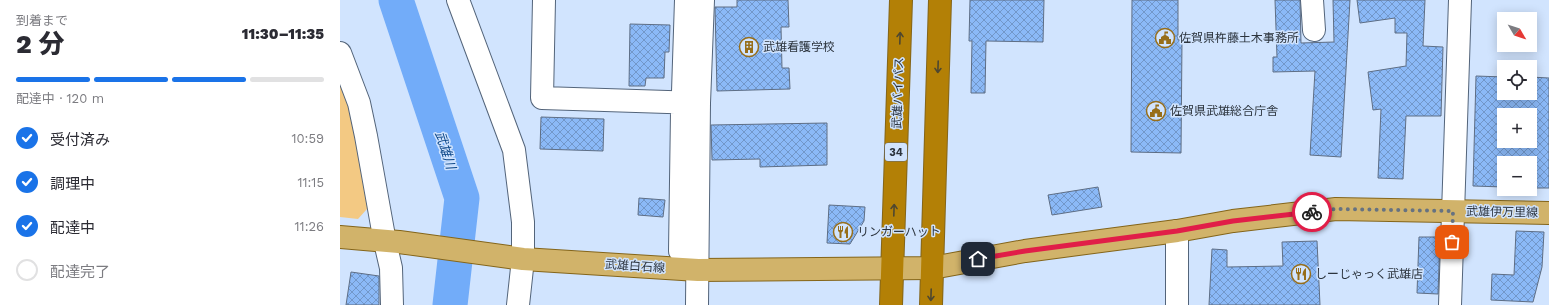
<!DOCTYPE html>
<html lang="ja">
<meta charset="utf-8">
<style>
body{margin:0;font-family:"Work Sans","Noto Sans JP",sans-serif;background:#f7f7f7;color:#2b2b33;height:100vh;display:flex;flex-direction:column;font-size:15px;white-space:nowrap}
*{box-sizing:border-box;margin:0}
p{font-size:13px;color:#7c7c81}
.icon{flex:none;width:22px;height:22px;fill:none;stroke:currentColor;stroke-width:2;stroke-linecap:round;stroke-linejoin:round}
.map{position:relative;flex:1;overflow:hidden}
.drawer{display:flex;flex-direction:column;background:#fff;width:340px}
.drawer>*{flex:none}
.needle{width:26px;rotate:129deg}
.controls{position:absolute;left:1157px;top:12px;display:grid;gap:8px}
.controls a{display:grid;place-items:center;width:40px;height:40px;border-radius:0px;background:#fff;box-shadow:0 2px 10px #0003;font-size:20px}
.pin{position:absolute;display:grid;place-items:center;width:34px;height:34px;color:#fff;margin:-17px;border-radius:8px;box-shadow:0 2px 6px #0006}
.courier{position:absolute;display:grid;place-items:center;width:40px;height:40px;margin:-20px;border:3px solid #e11d48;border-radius:50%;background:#fff;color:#222;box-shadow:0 1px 5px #0007}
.headline em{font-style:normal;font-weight:800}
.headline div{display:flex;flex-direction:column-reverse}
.headline{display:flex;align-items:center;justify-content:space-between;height:68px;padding:0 16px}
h1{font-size:26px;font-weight:800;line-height:30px}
.bar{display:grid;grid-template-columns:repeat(4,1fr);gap:6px 4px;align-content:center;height:48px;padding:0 16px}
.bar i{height:5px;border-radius:3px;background:#e1e1e2}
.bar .selected{background:#1a73e8}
.bar p{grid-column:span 4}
ol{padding:0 16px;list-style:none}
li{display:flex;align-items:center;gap:12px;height:44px}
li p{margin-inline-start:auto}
li .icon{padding:4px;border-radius:50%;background:#1a73e8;color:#fff;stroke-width:4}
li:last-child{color:#7c7c81}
li i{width:22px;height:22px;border:2px solid #e1e1e2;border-radius:50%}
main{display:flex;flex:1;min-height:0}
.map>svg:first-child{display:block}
.green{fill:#f3c983}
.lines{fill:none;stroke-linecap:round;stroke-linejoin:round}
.river{stroke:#72acf9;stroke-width:35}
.building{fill:url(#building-cross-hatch);stroke:#5e6e85;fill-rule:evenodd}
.minor-casing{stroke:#53647a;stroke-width:24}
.major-casing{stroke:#84651a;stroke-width:24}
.highway-casing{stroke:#84651a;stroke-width:24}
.minor{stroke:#fff;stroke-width:22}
.major{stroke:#d1b36a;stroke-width:22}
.highway{stroke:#b38006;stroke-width:22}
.oneway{stroke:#4e4730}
.done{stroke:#667281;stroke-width:4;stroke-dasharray:0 7.2}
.route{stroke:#e11d48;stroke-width:5}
.labels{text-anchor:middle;stroke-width:3;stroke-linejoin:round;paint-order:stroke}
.shield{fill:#d1e4fe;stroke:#5e6978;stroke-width:1}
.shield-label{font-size:11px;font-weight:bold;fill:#2c343e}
.poi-label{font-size:12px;fill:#2c343e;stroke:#d1e4fe;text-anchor:start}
.street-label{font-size:12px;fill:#2c343e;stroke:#d1e4fe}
.water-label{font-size:13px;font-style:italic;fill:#074386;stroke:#d1e4fe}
</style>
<main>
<section class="drawer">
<div class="headline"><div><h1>2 分</h1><p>到着まで</p></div><em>11:30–11:35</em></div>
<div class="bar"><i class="selected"></i><i class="selected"></i><i class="selected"></i><i></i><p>配達中 · 120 m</p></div>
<ol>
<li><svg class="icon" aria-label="check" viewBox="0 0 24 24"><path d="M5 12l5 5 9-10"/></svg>受付済み<p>10:59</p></li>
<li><svg class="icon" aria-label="check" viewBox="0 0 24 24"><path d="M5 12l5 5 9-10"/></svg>調理中<p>11:15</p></li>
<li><svg class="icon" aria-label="check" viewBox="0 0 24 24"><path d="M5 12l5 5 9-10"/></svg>配達中<p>11:26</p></li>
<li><i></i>配達完了</li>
</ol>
</section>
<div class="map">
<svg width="1209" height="305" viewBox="0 0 1209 305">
<defs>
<pattern id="building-cross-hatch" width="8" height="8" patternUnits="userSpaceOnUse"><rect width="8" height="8" fill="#8bb9f7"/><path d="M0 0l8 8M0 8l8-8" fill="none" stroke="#7297c9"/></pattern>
</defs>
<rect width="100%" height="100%" fill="#d1e4fe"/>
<path class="green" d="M0,81C14,119 27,169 27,209L18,219L0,217Z"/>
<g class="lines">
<path class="river" d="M56,0L122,198L110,305"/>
</g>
<path class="building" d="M397,0H448L449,27H441L442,68H449L450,89L377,91L375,7H397Z
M630,0H704L703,42L646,41L645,93H631L632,41H629Z
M792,0H838V40H842L841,153L791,152Z
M935,0H960L961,43L994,42L993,0H1010L1001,157L970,155L975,71L933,72V57H937Z
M1017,0H1085L1083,46L1103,47L1101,116H1066L1063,179L1038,178L1041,109L1033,110L1028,72L1066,66L1067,33H1055V18L1020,23Z
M290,24L330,25L329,52H325L324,78H306L305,86H289Z
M1136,76L1164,77V93H1190V77L1209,78V188H1190V163H1164V187L1133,186ZM1164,115H1190V141H1164Z
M201,117L264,119L263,151L200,149Z
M487,123V165L420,167V159L372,160L371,125Z
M758,187L762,207L712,215L708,195Z
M299,198L325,200L323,217L298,215Z
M489,205L525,207L524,221L510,244L487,243Z
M1176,231L1204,232L1202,267L1193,302L1151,300L1152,274L1174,275Z
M1079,237H1100L1098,294L1077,293Z
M977,241L980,305H869L872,249L887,250V267L943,266L942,242Z
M11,272L39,276V305H6Z"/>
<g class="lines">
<g class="minor-casing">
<path id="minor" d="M118,0L174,150L183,222V259L178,305
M204,0L202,98L359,103
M972,0L974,30
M0,53L19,103L26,136L45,242L51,268L52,305
M343,92L346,0
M837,231V305
M340,251L342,112
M357,305L359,103L363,0
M1110,305L1120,0"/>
</g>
<g class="major-casing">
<path id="major" d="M0,237L59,242L183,259L358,270L592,268L685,251L837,231L893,221L996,209L1209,213"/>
</g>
<g class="highway-casing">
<path id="highway" d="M551,305L561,0
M591,305L600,0"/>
</g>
<use href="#minor" class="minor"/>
<use href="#major" class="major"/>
<use href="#highway" class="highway"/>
</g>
<defs><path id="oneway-shaft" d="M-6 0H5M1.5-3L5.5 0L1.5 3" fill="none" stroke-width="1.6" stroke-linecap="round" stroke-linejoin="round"/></defs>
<g class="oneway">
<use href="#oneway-shaft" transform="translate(560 38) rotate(-88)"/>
<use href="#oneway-shaft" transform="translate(598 67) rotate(92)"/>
<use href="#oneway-shaft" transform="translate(554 210) rotate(-88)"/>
<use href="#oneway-shaft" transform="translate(591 295) rotate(92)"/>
</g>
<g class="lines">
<path class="done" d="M972,212L996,209L1113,211L1112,242"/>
<path class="route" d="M638,259L685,251L837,231L893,221L972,212"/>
</g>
<defs>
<g id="civic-ring" transform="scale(1)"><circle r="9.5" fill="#d1e4fe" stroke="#976e1a" stroke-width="1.5"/><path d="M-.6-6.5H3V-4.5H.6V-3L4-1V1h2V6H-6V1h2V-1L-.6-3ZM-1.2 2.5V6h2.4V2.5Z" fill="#976e1a"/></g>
<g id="building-ring" transform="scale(1)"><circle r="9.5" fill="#d1e4fe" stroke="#976e1a" stroke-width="1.5"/><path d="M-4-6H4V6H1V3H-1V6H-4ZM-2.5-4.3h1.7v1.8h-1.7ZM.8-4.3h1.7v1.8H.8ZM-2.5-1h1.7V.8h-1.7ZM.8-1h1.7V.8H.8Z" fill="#976e1a"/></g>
<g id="restaurant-ring" transform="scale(1)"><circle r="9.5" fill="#d1e4fe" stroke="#976e1a" stroke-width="1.5"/><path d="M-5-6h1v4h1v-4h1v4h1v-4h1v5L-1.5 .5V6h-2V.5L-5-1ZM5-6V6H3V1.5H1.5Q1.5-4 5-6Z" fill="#976e1a"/></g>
</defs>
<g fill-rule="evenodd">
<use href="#civic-ring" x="825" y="38"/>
<use href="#building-ring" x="409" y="47"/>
<use href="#civic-ring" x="816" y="111"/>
<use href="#restaurant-ring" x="503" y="232"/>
<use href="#restaurant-ring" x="961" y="274"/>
</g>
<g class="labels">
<rect class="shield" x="545" y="143" width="22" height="18" rx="3"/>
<g class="shield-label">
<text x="556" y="156">34</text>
</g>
<g class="poi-label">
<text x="839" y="42">佐賀県杵藤土木事務所</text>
<text x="423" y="51">武雄看護学校</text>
<text x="830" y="115">佐賀県武雄総合庁舎</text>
<text x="517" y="236">リンガーハット</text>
<text x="975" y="278">しーじゃっく武雄店</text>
</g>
<g class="street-label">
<text transform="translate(558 93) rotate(-88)" y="4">武雄バイパス</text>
<text transform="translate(1162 212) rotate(1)" y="4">武雄伊万里線</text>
<text transform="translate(295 266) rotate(4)" y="4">武雄白石線</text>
</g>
<g class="water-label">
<text transform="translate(106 150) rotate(72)" y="5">武雄川</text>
</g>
</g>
</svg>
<div class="controls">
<a><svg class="needle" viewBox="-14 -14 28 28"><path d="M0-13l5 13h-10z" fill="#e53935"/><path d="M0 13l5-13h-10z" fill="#7c7c81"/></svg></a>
<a><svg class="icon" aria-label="locate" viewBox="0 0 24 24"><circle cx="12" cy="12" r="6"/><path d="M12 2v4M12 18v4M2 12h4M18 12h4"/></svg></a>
<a>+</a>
<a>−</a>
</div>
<div class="pin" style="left:1112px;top:242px;background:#ea580c"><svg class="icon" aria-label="bag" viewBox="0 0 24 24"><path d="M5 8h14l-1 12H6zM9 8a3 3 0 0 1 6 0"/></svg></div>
<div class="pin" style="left:638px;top:259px;background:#1f2937"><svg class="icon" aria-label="home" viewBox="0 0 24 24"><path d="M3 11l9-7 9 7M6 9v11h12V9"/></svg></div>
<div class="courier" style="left:972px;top:212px"><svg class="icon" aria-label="bike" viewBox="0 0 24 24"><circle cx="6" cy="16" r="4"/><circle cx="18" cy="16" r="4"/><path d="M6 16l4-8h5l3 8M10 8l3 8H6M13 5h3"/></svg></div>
</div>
</main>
